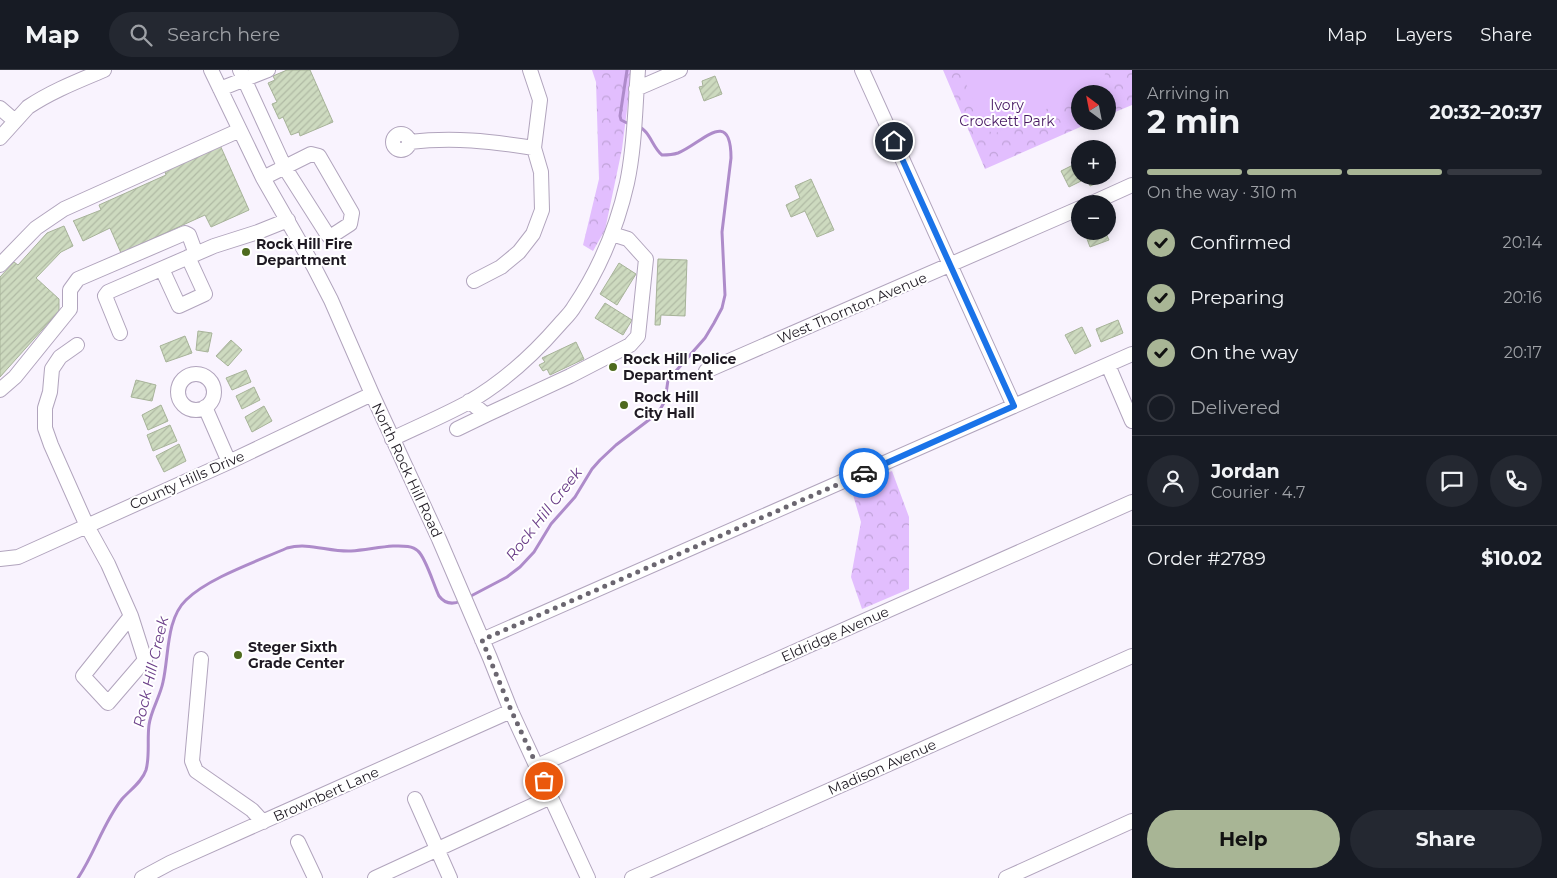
<!DOCTYPE html>
<meta charset="utf-8">
<style>
body{margin:0;font-family:Montserrat,sans-serif;background:#242831;color:#f1f3f6;height:100vh;display:flex;flex-direction:column;font-size:19px;white-space:nowrap}
*{box-sizing:border-box;margin:0}
p{font-size:16px;color:#9ea1a6}
.icon{flex:none;width:28px;height:28px;fill:none;stroke:currentColor;stroke-width:2;stroke-linecap:round;stroke-linejoin:round}
.map{position:relative;flex:1;overflow:hidden}
.drawer{display:flex;flex-direction:column;background:#171b24;width:425px}
.drawer>*{flex:none}
.needle{width:32px;rotate:328deg}
.buttons{position:absolute;left:1071px;top:15px;display:grid;gap:10px}
.buttons a{display:grid;place-items:center;width:45px;height:45px;border-radius:50%;background:#171b24;box-shadow:0 2px 12px #0003;font-size:25px}
.pin{position:absolute;display:grid;place-items:center;width:42px;height:42px;color:#fff;margin:-21px;border:2px solid #fff;border-radius:50%;box-shadow:0 1px 5px #0007}
.courier{position:absolute;display:grid;place-items:center;width:50px;height:50px;margin:-25px;border:4px solid #1a73e8;border-radius:50%;background:#fff;color:#222;box-shadow:0 1px 6px #0007}
.summary em{font-style:normal;font-weight:700}
.summary div{display:flex;flex-direction:column-reverse}
.summary{display:flex;align-items:center;justify-content:space-between;height:85px;padding:0 15px}
h1{font-size:32px;font-weight:700;line-height:38px}
.bar{display:grid;grid-template-columns:repeat(4,1fr);gap:8px 5px;align-content:center;height:60px;padding:0 15px}
.bar i{height:6px;border-radius:4px;background:#363941}
.bar .active{background:#a8b595}
.bar p{grid-column:span 4}
.line{display:flex;align-items:center;gap:12px;padding:0 15px;border-top:1px solid #363941}
.line div{flex:1}
.round{display:grid;place-items:center;flex:none;width:52px;height:52px;border-radius:26px;background:#242831}
ol{padding:0 15px;list-style:none}
li{display:flex;align-items:center;gap:15px;height:55px}
li p{margin-inline-start:auto}
li .icon{padding:5px;border-radius:50%;background:#a8b595;color:#111;stroke-width:4}
li:last-child{color:#9ea1a6}
li i{width:28px;height:28px;border:2px solid #363941;border-radius:50%}
.primary-button{display:flex;gap:10px;margin-top:auto;padding:10px 15px}
.primary-button a{flex:1;height:58px;border-radius:30px;background:#a8b595;color:#111;font-size:20px;font-weight:700;line-height:58px;text-align:center}
.primary-button a+a{background:#242831;color:#f1f3f6}
header{display:flex;align-items:center;gap:30px;box-sizing:border-box;height:70px;padding:0 25px;background:#171b24;border-bottom:1px solid #363941}
header strong{font-size:24px}
nav{display:flex;gap:28px;margin-inline-start:auto;font-size:18px}
.search{width:350px;height:45px;background:#242831;display:flex;align-items:center;gap:12px;box-sizing:border-box;padding:0 18px;border-radius:28px;color:#9ea1a6;font-size:19px}
main{display:flex;flex:1;min-height:0}
.map>svg:first-child{display:block}
.forest{fill:url(#forest-crowns)}
.pitch{fill:#e2befe}
.lines{fill:none;stroke-linecap:round;stroke-linejoin:round}
.stream{stroke:#ae8bca;stroke-width:3}
.building{fill:url(#building-hatch);stroke:#a7b399}
.minor-casing{stroke:#b1a4bd;stroke-width:16}
.minor{stroke:#fff;stroke-width:14}
.done{stroke:#6b6670;stroke-width:5;stroke-dasharray:0 9}
.route{stroke:#1a73e8;stroke-width:6}
.poi-dot{fill:#4e6a1e;stroke:#fff;stroke-width:2}
.labels{text-anchor:middle;stroke-width:4;stroke-linejoin:round;paint-order:stroke}
.park-label{font-size:14px;fill:#471863;stroke:#fff}
.poi-label{font-size:14px;font-weight:bold;fill:#1f1a23;stroke:#fff;text-anchor:start}
.street-label{font-size:14px;fill:#1f1a23;stroke:#fff}
.water-label{font-size:15px;font-style:italic;fill:#6a3d88;stroke:#fff}
</style>
<header>
<strong>Map</strong>
<div class="search"><svg class="icon" aria-label="search" viewBox="0 0 24 24"><circle cx="10" cy="10" r="6"/><path d="M15 15l6 6"/></svg>Search here</div>
<nav><a>Map</a><a>Layers</a><a>Share</a></nav>
</header>
<main>
<div class="map">
<svg width="1132" height="808" viewBox="0 0 1132 808">
<defs>
<pattern id="forest-crowns" width="20" height="18" patternUnits="userSpaceOnUse" patternTransform="scale(1.25)"><rect width="20" height="18" fill="#e2befe"/><path d="M2 6a3 3 0 1 1 6 0M12 15a3 3 0 1 1 6 0" fill="none" stroke="#c1a3d9"/></pattern>
<pattern id="building-hatch" width="6" height="6" patternUnits="userSpaceOnUse" patternTransform="scale(1.25)"><rect width="6" height="6" fill="#cddabf"/><path d="M-1 1l2-2M0 6l6-6M5 7l2-2" fill="none" stroke="#b0baa4"/></pattern>
</defs>
<rect width="100%" height="100%" fill="#f9f3fe"/>
<path class="forest" d="M592,0H632L622,79L605,160L593,181L583,175L599,109L596,12Z
M943,0H1132V35L1108,45V24H1080V51H1094L985,99Z
M892,401L909,447V519L862,539L851,507L861,452L851,418Z"/>
<path class="pitch" d="M960,0H1106L1103,12L994,64L986,59Z"/>
<g class="lines">
<path class="stream" d="M627,0L620,46L621,50L631,55
M469,527L507,507L520,497L534,482L551,454L575,427L592,399L600,390L616,375L658,343L665,331L668,310L705,268L714,253L722,238L725,225L722,162L731,88C731,36 701,74 678,83C672,85 668,85 662,85C652,77 650,60 637,56
M78,808C95,783 103,753 122,729C130,720 142,712 146,700C150,686 147,670 149,655C151,640 160,627 163,612C169,586 166,549 186,530C208,508 258,491 287,478C309,472 328,482 351,481C365,480 379,477 393,476C401,476 412,475 418,481C426,488 434,516 439,526C445,534 452,535 461,531"/>
</g>
<path class="building" d="M287,0H310L333,52L300,66L299,62L291,65L283,47L279,49L272,34L277,32L268,13L275,10L273,6Z
M715,6L722,24L704,31L699,17L703,16L702,11Z
M220,75L249,140L211,157L205,145L121,183L110,158L83,171L74,152L73,151L101,140L99,135L166,105L164,99Z
M1073,95L1081,111L1069,117L1061,101Z
M1086,106H1103L1105,110L1090,116Z
M811,109L834,160L817,167L805,141L791,147L786,135L800,128L795,116Z
M64,156L73,176L61,182L36,208L59,229V241L0,307V207L14,192L18,195L47,163Z
M1084,161H1105L1109,170L1090,177Z
M658,189L687,190L685,246L661,245L660,255H655Z
M619,193L636,204L617,235L600,224Z
M605,233L632,250L623,265L595,248Z
M1118,250L1123,263L1101,272L1096,259Z
M1082,257L1091,276L1075,284L1065,265Z
M198,261L212,263L208,282L196,280Z
M185,266L192,283L166,292L160,276Z
M231,270L242,280L228,296L216,286Z
M576,272L584,289L550,305L547,299L543,301L539,295L545,292L542,288Z
M246,300L251,312L232,320L226,308Z
M136,310L156,315L152,331L131,327Z
M254,317L260,330L242,339L236,326Z
M161,335L168,351L148,360L142,345Z
M264,336L272,351L252,362L245,347Z
M170,355L177,371L153,381L147,365Z
M179,374L186,391L164,402L156,386Z"/>
<g class="lines">
<g class="minor-casing">
<path id="minor" d="M211,0L263,108L314,197L331,230L372,324L439,469L490,588L511,641L588,808
M240,0L285,98L327,164L330,167L350,154L352,143L319,86L311,84L263,108
M862,0L1014,336
M220,19L268,0
M636,19L680,0
M0,38L15,51
M393 72a8 8 0 1 1 16 0a8 8 0 1 1-16 0Z
M0,68L28,37C52,21 78,11 104,0
M409,72C454,67 489,71 534,78
M1090,134L1132,115
M0,195L36,158L64,139L240,60
M162,199L179,236L205,224L188,187
M474,211L501,197L519,182L533,164L542,140L541,102L534,78L540,30L530,0
M120,263L105,226L108,222L214,176L258,162L288,150
M77,275L60,287L52,299L50,322L45,338V358L51,375L87,456L108,494L131,546L83,606L108,633L145,590L131,546
M1108,295L1132,351
M706,301L1080,138
M178 322a18 18 0 1 1 36 0a18 18 0 1 1-36 0Z
M0,320L15,307L70,239V220L78,209L185,163L189,165L196,184
M469,331L486,345L570,306L630,275L638,266L646,189L628,169L612,164
M205,337L229,392
M457,359L486,345
M392,369C417,357 443,346 467,333C502,313 533,285 559,255C564,249 570,244 574,237C599,200 617,157 627,113C635,76 635,37 638,0
M0,489L18,487L229,392L372,324
M482,570L1132,284
M201,589L192,691L196,701L252,740L263,752
M537,696L1132,432
M415,729L450,808
M298,772L315,808
M142,808L170,793L511,641
M375,808L551,727
M632,808L1132,586
M1006,808L1132,751"/>
</g>
<use href="#minor" class="minor"/>
</g>
<g class="lines">
<path class="done" d="M544,711L511,640L482,570L864,403"/>
<path class="route" d="M864,403L1014,336L894,71"/>
</g>
<g class="poi-dot">
<circle cx="246" cy="182" r="5"/>
<circle cx="613" cy="297" r="5"/>
<circle cx="624" cy="335" r="5"/>
<circle cx="238" cy="585" r="5"/>
</g>
<g class="labels">
<g class="park-label">
<text x="1007" y="40">Ivory<tspan x="1007" dy="16">Crockett Park</tspan></text>
</g>
<g class="poi-label">
<text x="256" y="179">Rock Hill Fire<tspan x="256" dy="16">Department</tspan></text>
<text x="623" y="294">Rock Hill Police<tspan x="623" dy="16">Department</tspan></text>
<text x="634" y="332">Rock Hill<tspan x="634" dy="16">City Hall</tspan></text>
<text x="248" y="582">Steger Sixth<tspan x="248" dy="16">Grade Center</tspan></text>
</g>
<g class="street-label">
<text transform="translate(852 238) rotate(-23)" y="5">West Thornton Avenue</text>
<text transform="translate(407 400) rotate(65)" y="5">North Rock Hill Road</text>
<text transform="translate(187 410) rotate(-24)" y="5">County Hills Drive</text>
<text transform="translate(835 564) rotate(-24)" y="5">Eldridge Avenue</text>
<text transform="translate(882 697) rotate(-24)" y="5">Madison Avenue</text>
<text transform="translate(326 724) rotate(-24)" y="5">Brownbert Lane</text>
</g>
<g class="water-label">
<text transform="translate(544 444) rotate(-52)" y="5">Rock Hill Creek</text>
<text transform="translate(151 602) rotate(-77)" y="5">Rock Hill Creek</text>
</g>
</g>
</svg>
<div class="buttons">
<a><svg class="needle" viewBox="-14 -14 28 28"><path d="M0-13l5 13h-10z" fill="#e53935"/><path d="M0 13l5-13h-10z" fill="#9ea1a6"/></svg></a>
<a>+</a>
<a>−</a>
</div>
<div class="pin" style="left:544px;top:711px;background:#ea580c"><svg class="icon" aria-label="bag" viewBox="0 0 24 24"><path d="M5 8h14l-1 12H6zM9 8a3 3 0 0 1 6 0"/></svg></div>
<div class="pin" style="left:894px;top:71px;background:#1f2937"><svg class="icon" aria-label="home" viewBox="0 0 24 24"><path d="M3 11l9-7 9 7M6 9v11h12V9"/></svg></div>
<div class="courier" style="left:864px;top:403px"><svg class="icon" aria-label="car" viewBox="0 0 24 24"><path d="M5 17H2v-5l4-1 3-4h7l3 4 3 1v5h-3M9 17h6M6 11h13"/><circle cx="7" cy="17" r="2"/><circle cx="17" cy="17" r="2"/></svg></div>
</div>
<section class="drawer">
<div class="summary"><div><h1>2 min</h1><p>Arriving in</p></div><em>20:32–20:37</em></div>
<div class="bar"><i class="active"></i><i class="active"></i><i class="active"></i><i></i><p>On the way · 310 m</p></div>
<ol>
<li><svg class="icon" aria-label="check" viewBox="0 0 24 24"><path d="M5 12l5 5 9-10"/></svg>Confirmed<p>20:14</p></li>
<li><svg class="icon" aria-label="check" viewBox="0 0 24 24"><path d="M5 12l5 5 9-10"/></svg>Preparing<p>20:16</p></li>
<li><svg class="icon" aria-label="check" viewBox="0 0 24 24"><path d="M5 12l5 5 9-10"/></svg>On the way<p>20:17</p></li>
<li><i></i>Delivered</li>
</ol>
<div class="line" style="height:90px"><a class="round"><svg class="icon" aria-label="person" viewBox="0 0 24 24"><circle cx="12" cy="8" r="4"/><path d="M4 21q1-7 8-7t8 7"/></svg></a><div><b>Jordan</b><p>Courier · 4.7</p></div><a class="round"><svg class="icon" aria-label="chat" viewBox="0 0 24 24"><path d="M4 5h16v11H9l-5 4z"/></svg></a><a class="round"><svg class="icon" aria-label="phone" viewBox="0 0 24 24"><path d="M5 4h4l2 5-3 2q2 4 5 5l2-3 5 2v4C11 20 4 13 5 4z"/></svg></a></div>
<div class="line" style="height:65px"><div>Order #2789</div><b>$10.02</b></div>
<div class="primary-button"><a>Help</a><a>Share</a></div>
</section>
</main>
